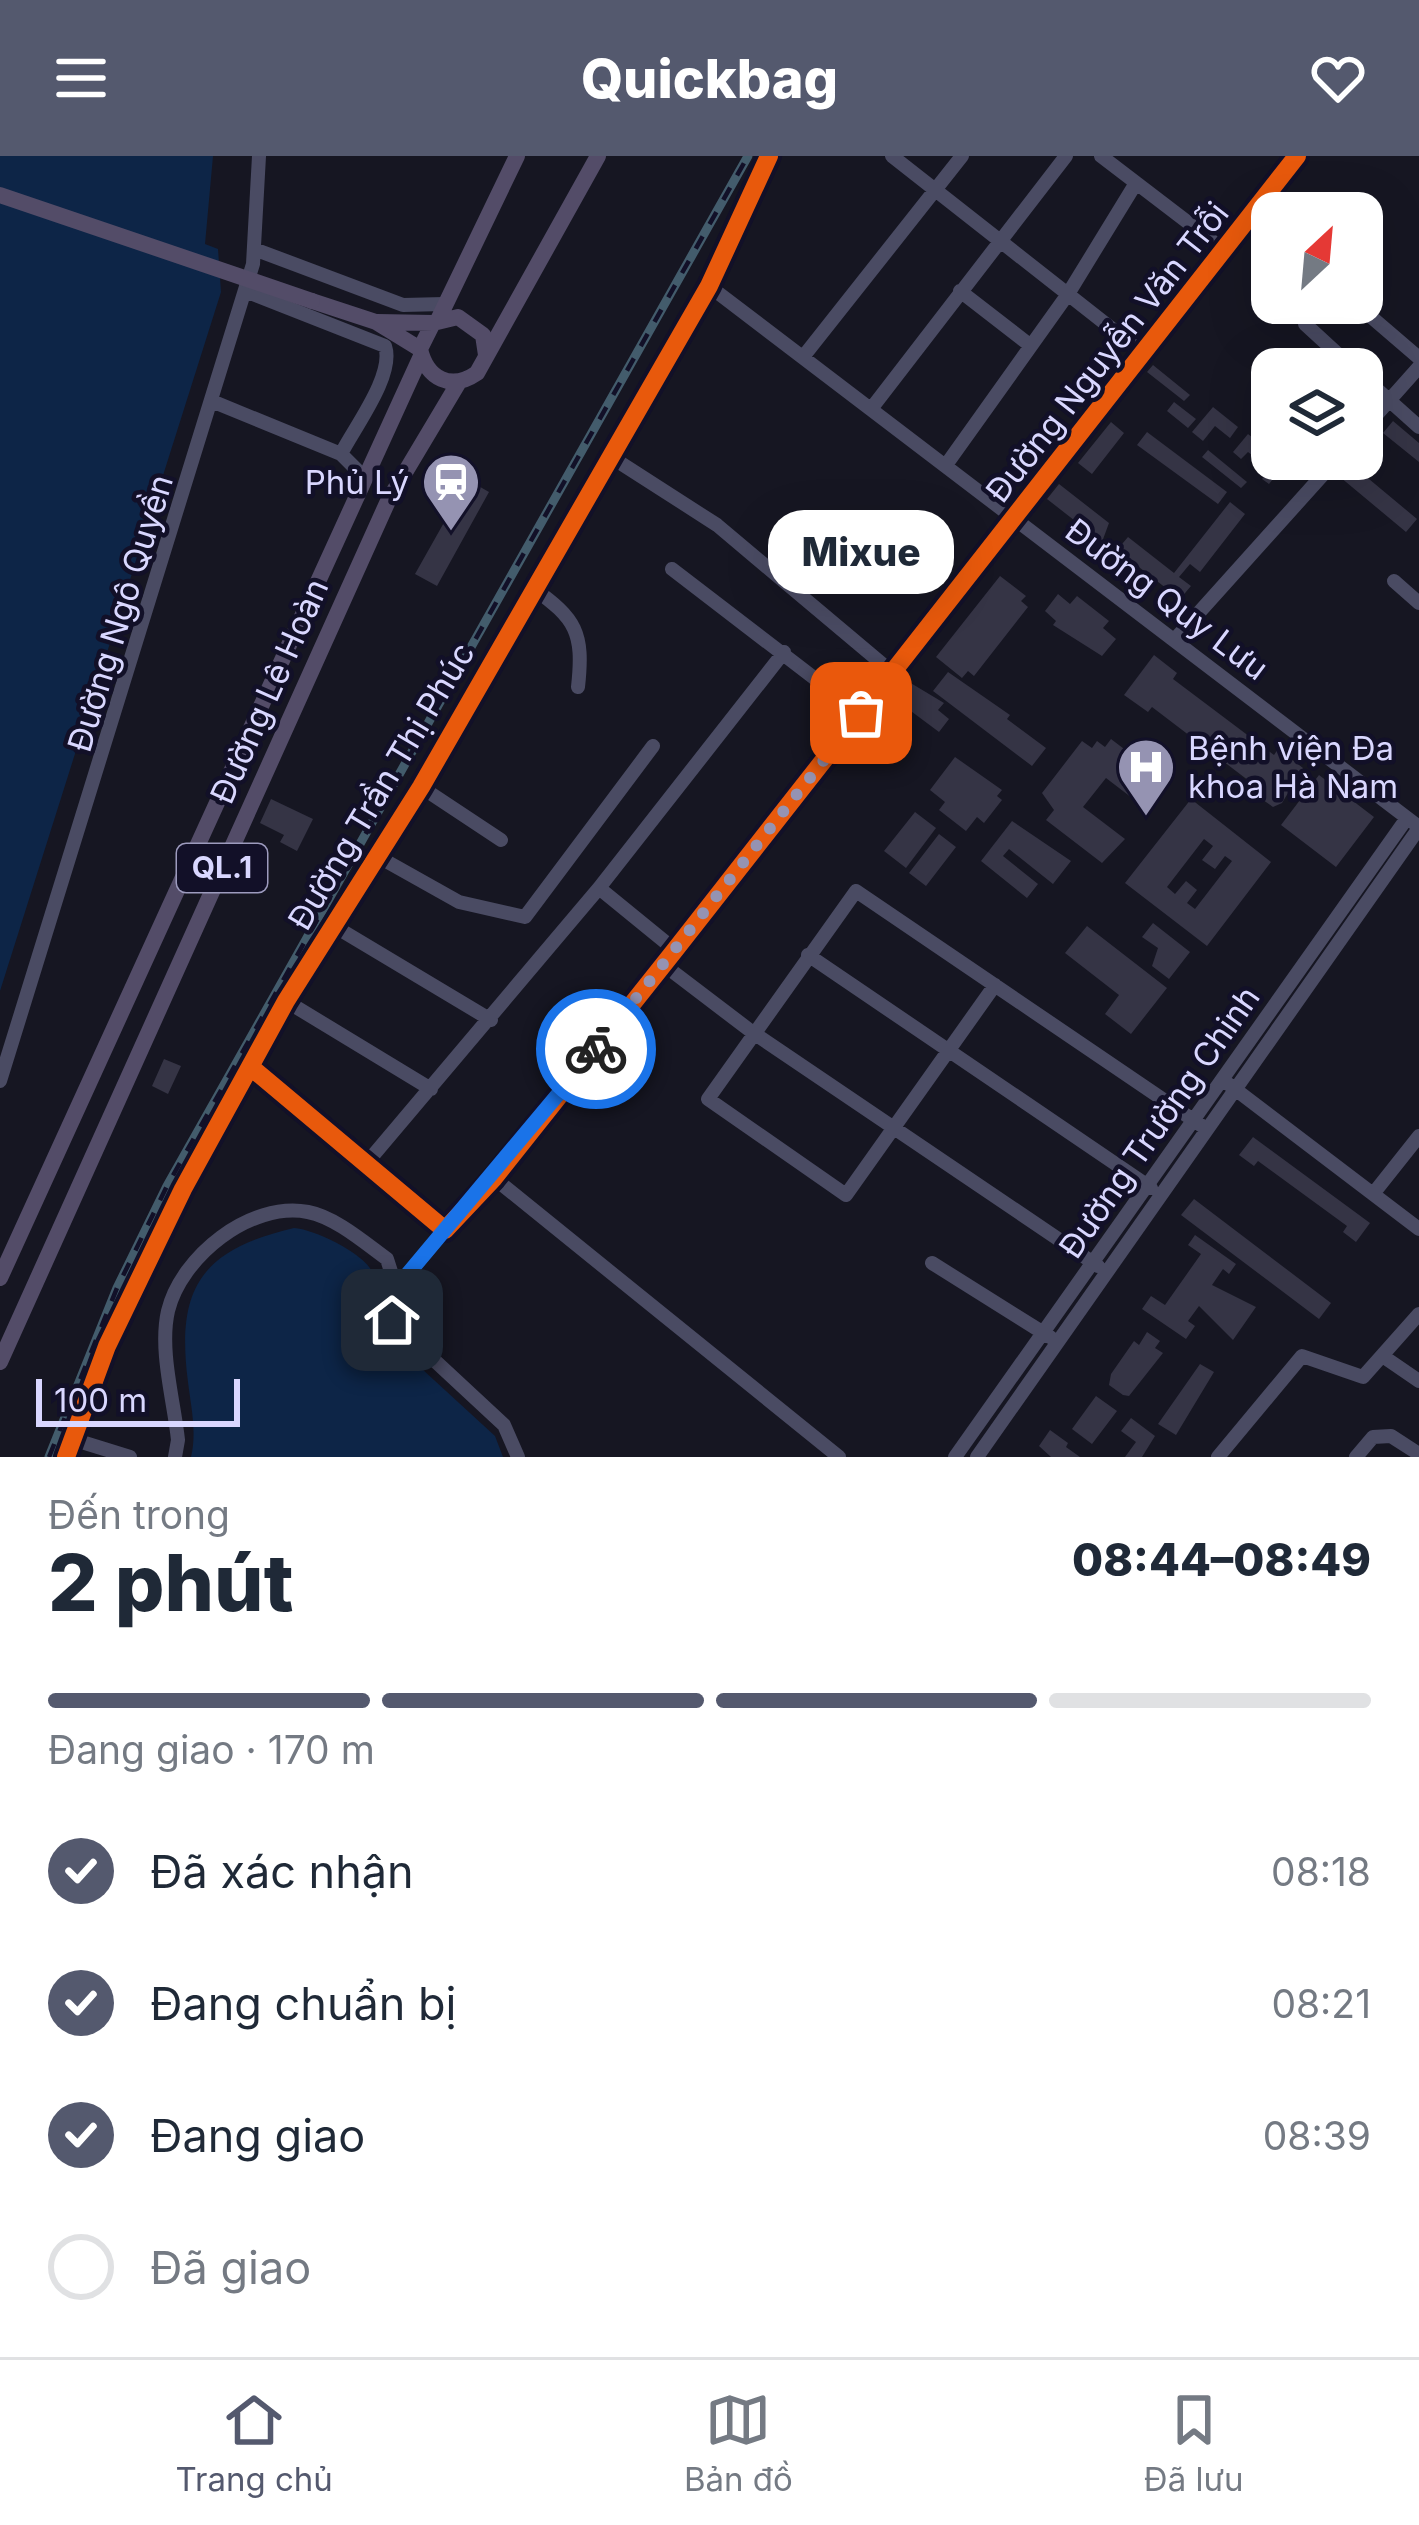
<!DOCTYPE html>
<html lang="vi">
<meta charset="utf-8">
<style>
body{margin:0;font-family:Inter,sans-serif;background:#f2f2f3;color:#1f2937;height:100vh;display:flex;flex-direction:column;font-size:45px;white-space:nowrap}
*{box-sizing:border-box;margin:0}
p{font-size:39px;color:#747a83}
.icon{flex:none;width:66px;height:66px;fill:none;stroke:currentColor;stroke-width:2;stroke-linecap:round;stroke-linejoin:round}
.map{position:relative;height:1301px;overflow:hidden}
.drawer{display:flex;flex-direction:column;background:#fff;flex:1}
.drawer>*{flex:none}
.needle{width:78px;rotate:26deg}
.fabs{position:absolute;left:1251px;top:36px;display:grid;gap:24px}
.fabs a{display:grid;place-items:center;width:132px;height:132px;border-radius:24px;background:#fff;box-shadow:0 12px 48px #0002;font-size:60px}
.scale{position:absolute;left:36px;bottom:30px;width:204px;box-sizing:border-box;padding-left:12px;border:6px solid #d9d7ff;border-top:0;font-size:33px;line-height:42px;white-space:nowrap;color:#d9d7ff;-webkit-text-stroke:9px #121028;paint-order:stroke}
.pin{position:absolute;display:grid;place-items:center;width:102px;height:102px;color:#fff;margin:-51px;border-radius:24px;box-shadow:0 6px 18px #0006}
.courier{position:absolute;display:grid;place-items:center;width:120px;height:120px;margin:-60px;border:9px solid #1a73e8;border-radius:50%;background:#fff;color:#222;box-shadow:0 3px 15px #0007}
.bubble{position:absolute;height:84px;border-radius:36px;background:#fff;box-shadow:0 12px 48px #0002;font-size:39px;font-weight:800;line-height:84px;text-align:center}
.head em{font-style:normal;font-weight:800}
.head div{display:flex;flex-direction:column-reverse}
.head{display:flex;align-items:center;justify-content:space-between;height:204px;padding:0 48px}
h1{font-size:78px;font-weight:800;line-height:90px}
.bar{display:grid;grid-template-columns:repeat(4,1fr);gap:18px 12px;align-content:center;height:144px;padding:0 48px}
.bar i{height:15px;border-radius:9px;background:#e0e1e3}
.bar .on{background:#54596e}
.bar p{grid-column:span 4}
ol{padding:0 48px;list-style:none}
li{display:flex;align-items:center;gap:36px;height:132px}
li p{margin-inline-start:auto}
li .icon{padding:12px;border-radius:50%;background:#54596e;color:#fff;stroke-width:4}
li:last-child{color:#747a83}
li i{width:66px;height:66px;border:6px solid #e0e1e3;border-radius:50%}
header{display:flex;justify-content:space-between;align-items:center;height:156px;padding:0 48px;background:#54596e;color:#fff;font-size:54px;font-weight:800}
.menu{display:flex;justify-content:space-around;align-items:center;height:168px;border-top:3px solid #e0e1e3;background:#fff;font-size:33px;color:#747a83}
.menu a{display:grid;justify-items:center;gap:6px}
.menu .on{color:#54596e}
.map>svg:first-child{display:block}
.water{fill:#0d2547}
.building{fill:#353445;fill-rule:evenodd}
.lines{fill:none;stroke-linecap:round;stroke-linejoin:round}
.minor{stroke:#4a4b63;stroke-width:14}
.major{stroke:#534c68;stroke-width:16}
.rail-casing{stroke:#435c6c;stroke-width:9}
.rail{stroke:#121028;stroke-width:4.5;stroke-dasharray:14;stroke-linecap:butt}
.major-bridge{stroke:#534c68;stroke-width:16}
.cycleway-casing{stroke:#121028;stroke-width:26}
.cycleway{stroke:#e8590c;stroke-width:18}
.done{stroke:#9593b2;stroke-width:12;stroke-dasharray:0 21.6}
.route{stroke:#1a73e8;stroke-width:15}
.labels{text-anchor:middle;stroke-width:9;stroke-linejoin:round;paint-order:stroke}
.shield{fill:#121028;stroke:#9d9bbe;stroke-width:3}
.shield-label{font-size:30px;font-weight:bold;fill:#d9d7ff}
.street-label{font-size:33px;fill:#d9d7ff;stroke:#121028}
.poi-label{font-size:33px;fill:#d9d7ff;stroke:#121028;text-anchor:end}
</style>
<header><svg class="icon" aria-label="menu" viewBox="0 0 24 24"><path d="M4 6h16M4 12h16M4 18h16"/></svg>Quickbag<svg class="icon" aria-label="heart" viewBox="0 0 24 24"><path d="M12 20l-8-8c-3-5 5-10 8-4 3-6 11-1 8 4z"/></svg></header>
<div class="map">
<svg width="1419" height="1301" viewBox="0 0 1419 1301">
<rect width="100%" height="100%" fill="#161622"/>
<path class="water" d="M0,0H213L205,88L218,93L221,136L0,835Z
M294,1072C314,1073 369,1099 374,1120C377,1136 368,1152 373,1168L495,1280L503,1301H191C197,1276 191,1251 188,1226C176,1133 200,1094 294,1072Z"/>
<path class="building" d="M1153,209L1190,239L1184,245L1147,216Z
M1174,246L1196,263L1188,272L1167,255Z
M1213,251L1238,271L1230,282L1215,270L1203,285L1192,276Z
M1393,265L1419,287V306L1383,277Z
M1111,266L1124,277L1092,318L1078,307Z
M1147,276L1227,336L1218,348L1137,289Z
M1248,278L1285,308L1269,328L1262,323L1270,313L1248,296L1241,303L1233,296Z
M1208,294L1247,326L1241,332L1202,301Z
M1351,308L1417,363L1406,376L1340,321Z
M468,324L489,336L437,430L415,418Z
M1059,328L1109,367L1102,386L1047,343Z
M1230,346L1245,358L1200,416L1190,408L1179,421L1191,430L1180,443L1117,394L1128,381L1174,417Z
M1000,420L1026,440L1021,445L1028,451L974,520L968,515L962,522L936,501Z
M1058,438L1070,448L1077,440L1109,465L1103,472L1116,483L1102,500L1053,469L1056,465L1045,455Z
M1154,499L1177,517L1173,523L1274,599L1278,593L1303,612L1282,647L1273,651L1249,634L1253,628L1152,551L1148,556L1124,539Z
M948,516L1010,559L1007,563L1046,592L1032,610L933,535Z
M909,526L944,547L938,554L949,563L939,576L896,544Z
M1111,583L1166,625L1149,655L1106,622L1083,651L1125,683L1102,707L1046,664L1054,654L1042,637L1082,585L1092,592L1097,585L1105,591Z
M955,601L1002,634L997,640L1002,644L984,667L977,661L966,675L939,654L945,646L930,634Z
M1319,619L1374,661L1336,711L1281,669Z
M271,643L313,663L297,695L280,686L284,679L260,667Z
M1191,643L1271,706L1207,790L1125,727ZM1204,683L1213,690L1202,704L1215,713L1225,700L1232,705L1195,753L1187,747L1197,734L1186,725L1175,738L1167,731Z
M915,656L936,672L906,712L884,695Z
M1012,665L1071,705L1053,728L1009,693L1003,700L1038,728L1027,742L981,705Z
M939,678L956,691L926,730L909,717Z
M1153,767L1190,796L1169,823L1152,810L1158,792L1142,781Z
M1087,770L1167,832L1131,878L1105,858L1119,839L1065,797Z
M164,903L181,910L168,938L152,930Z
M1253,981L1370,1067L1356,1086L1343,1076L1347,1070L1258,1005L1254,1010L1239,999Z
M1194,1043L1331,1147L1319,1163L1181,1059Z
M1195,1079L1236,1108L1229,1118L1223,1113L1212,1129L1256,1151L1233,1184L1199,1150L1188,1165L1195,1170L1186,1183L1142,1153L1151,1140L1165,1149L1201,1098L1188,1089Z
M1147,1176L1160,1185L1155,1192L1163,1197L1129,1240L1123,1239L1109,1229L1111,1218L1134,1185L1139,1189Z
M1200,1208L1214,1216L1176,1279L1158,1268Z
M1096,1240L1117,1255L1092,1288L1072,1273Z
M1131,1262L1155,1280L1142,1301H1125L1136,1286L1121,1275Z
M1050,1274L1068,1287L1066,1291L1080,1301H1051L1039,1290Z"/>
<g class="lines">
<path class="minor" d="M892,0L1144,198
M1101,0L1224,94
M1252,58L1272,75
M254,93L403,149L444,148
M709,130L1419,671
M245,135L385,190C395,219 354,272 341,298
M960,135L1031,190
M1355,147L1419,202
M1305,168L1354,213
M803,201L962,0
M1362,220L1419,271
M214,246L341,298L363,320
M871,253L1066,0
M1362,275L1419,211
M608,299L717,369L893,517
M946,309L1068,138L1136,27
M672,413L861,558
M1394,425L1419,447
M533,432C576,463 584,476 578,531
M1177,481L1337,303
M421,631L501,684
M377,700L459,746L525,761L653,590
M599,732L675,794
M334,770L491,864
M808,799L1151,1032
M664,809L752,876L1098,1110
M995,829L846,1039L708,943L856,735L1205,972
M286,845L431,933
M253,913L445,1074L494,1022L675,794L1297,0
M0,925L253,108L259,0
M1227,927L1419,1073
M365,1009L599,732L784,496
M494,1022L839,1301
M1373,1038L1419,980
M932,1107L1050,1181
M391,1138L445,1074
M1384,1201L1419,1225
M72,1283L130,1301
M66,1301L107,1190L183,1033L286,845L421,631L709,130L769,0
M175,1301L178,1284C174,1245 159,1194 168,1155C181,1101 250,1045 308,1056C335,1061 365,1087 387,1103L394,1125L387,1156L391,1164L504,1269L518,1301
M955,1301L1407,662
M977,1301L1419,672
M1218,1301L1302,1200L1363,1221L1419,1158
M1356,1301L1373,1281L1391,1280L1419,1298"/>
<path class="major" d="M312,145L376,166L420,193
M438,164L517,0
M377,166L433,167
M486,199L483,179L458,161L433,167L420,193C427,223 451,235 477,217L598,0
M0,1122L421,200
M0,1206L388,345L459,226"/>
<g class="rail-casing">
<path id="rail" d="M49,1301L117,1132L167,1030L748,0"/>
</g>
<use href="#rail" class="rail"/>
<path class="major-bridge" d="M0,39L312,145"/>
<g class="cycleway-casing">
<path id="cycleway" d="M253,913L445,1074L494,1022L675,794L1297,0
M66,1301L107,1190L183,1033L286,845L421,631L709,130L769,0"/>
</g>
<use href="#cycleway" class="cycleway"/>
</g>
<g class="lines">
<path class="done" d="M596,893L861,557"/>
<path class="route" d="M392,1164L387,1156L391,1138L596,893"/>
</g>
<defs>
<g id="station-pin" transform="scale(3)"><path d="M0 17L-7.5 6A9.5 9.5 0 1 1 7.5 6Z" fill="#9593b2" stroke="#121028"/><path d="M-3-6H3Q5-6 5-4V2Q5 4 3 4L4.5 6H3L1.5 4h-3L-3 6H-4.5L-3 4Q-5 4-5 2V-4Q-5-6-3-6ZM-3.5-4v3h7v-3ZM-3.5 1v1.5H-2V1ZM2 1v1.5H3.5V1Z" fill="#fff"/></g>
<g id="hospital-pin" transform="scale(3)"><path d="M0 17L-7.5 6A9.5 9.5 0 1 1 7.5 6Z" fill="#9593b2" stroke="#121028"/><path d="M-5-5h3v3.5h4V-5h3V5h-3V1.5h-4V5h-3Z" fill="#fff"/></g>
</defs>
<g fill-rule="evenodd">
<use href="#station-pin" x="451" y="326"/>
<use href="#hospital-pin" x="1146" y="611"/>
</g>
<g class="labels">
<rect class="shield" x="177" y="688" width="90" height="48" rx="9"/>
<g class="shield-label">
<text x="222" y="722">QL.1</text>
</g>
<g class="street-label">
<text transform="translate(1107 196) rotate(-52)" y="12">Đường Nguyễn Văn Trỗi</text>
<text transform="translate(1167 443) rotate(37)" y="12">Đường Quy Lưu</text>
<text transform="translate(120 457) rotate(-73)" y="12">Đường Ngô Quyền</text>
<text transform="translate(269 535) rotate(-66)" y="12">Đường Lê Hoàn</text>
<text transform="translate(381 630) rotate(-59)" y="12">Đường Trần Thị Phúc</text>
<text transform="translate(1159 966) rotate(-55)" y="12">Đường Trường Chinh</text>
</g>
<g class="poi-label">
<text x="409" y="338">Phủ Lý</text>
<text x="1188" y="604" text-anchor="start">Bệnh viện Đa<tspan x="1188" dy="38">khoa Hà Nam</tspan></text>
</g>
</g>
</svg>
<div class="fabs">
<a><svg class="needle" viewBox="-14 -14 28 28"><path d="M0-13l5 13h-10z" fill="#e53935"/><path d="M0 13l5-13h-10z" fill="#747a83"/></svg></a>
<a><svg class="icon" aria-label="layers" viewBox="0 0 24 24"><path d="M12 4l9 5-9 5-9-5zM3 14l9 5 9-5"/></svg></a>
</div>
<div class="scale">100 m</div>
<div class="pin" style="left:861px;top:557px;background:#ea580c"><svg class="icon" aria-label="bag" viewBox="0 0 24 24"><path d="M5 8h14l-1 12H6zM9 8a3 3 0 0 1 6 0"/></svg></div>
<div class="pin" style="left:392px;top:1164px;background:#1f2937"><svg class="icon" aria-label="home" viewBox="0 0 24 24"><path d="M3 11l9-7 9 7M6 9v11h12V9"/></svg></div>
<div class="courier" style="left:596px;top:893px"><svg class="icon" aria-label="bike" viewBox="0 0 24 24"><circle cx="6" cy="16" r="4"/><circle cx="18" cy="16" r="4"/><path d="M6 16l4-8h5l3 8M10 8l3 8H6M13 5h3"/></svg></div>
<div class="bubble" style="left:768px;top:354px;width:186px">Mixue</div>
</div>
<section class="drawer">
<div class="head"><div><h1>2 phút</h1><p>Đến trong</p></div><em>08:44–08:49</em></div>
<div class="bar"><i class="on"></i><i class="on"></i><i class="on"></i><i></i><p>Đang giao · 170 m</p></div>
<ol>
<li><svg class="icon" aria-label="check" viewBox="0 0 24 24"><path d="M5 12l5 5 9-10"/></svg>Đã xác nhận<p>08:18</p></li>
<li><svg class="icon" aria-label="check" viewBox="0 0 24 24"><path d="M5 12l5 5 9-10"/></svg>Đang chuẩn bị<p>08:21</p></li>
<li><svg class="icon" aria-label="check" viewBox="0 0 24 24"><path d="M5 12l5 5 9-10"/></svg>Đang giao<p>08:39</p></li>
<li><i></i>Đã giao</li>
</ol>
</section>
<nav class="menu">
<a class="on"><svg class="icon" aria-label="home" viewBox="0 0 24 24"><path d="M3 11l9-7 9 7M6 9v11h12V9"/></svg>Trang chủ</a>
<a><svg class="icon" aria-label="map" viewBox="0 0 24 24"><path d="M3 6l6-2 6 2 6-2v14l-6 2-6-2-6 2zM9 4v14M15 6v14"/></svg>Bản đồ</a>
<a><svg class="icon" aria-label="saved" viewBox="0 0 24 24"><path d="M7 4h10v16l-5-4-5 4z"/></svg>Đã lưu</a>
</nav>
